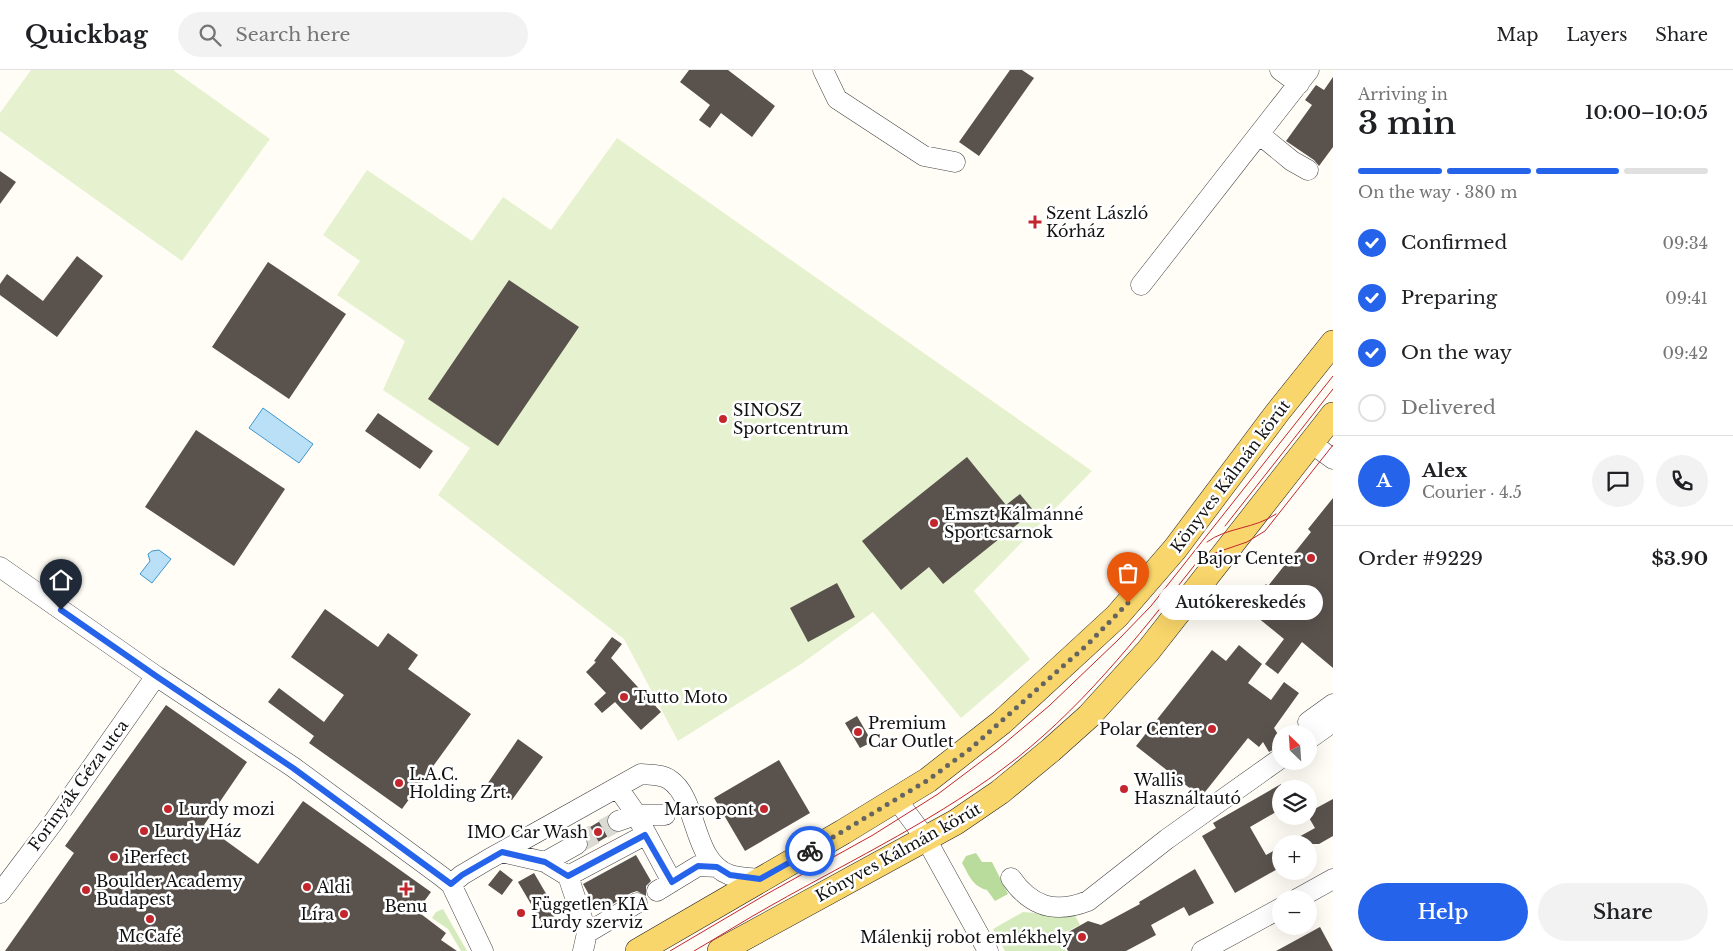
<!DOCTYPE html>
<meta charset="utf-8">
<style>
body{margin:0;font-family:"Libre Baskerville",serif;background:#f2f2f2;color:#202124;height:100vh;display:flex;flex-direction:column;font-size:19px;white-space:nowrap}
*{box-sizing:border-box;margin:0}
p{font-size:16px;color:#757577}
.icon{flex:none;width:28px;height:28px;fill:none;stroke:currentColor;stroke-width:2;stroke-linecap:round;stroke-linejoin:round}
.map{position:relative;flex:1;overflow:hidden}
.side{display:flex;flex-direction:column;background:#fff;width:400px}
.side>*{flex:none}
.needle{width:32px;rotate:335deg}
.tools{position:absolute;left:1272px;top:655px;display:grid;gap:10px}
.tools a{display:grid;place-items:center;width:45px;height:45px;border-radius:50%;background:#fff;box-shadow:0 5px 20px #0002;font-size:25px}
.pin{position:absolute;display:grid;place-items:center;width:42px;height:42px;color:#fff;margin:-51px -21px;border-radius:50% 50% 50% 0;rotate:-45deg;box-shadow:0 0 5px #0007}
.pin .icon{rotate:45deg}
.courier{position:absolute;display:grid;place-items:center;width:50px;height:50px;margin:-25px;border:4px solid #2563eb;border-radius:50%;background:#fff;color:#222;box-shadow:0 1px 6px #0007}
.bubble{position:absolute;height:35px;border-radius:18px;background:#fff;box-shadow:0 5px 20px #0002;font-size:16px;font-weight:600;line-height:35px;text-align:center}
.head em{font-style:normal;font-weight:600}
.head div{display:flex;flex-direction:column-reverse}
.head{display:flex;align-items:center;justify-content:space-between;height:85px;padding:0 25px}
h1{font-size:32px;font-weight:600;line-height:38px}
.bar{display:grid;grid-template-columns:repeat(4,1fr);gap:8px 5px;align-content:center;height:60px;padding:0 25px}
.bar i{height:6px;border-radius:4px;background:#e0e0e0}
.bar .current{background:#2563eb}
.bar p{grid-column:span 4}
.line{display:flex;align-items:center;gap:12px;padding:0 25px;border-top:1px solid #e0e0e0}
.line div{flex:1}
.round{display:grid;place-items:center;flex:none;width:52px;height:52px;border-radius:26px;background:#f2f2f2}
ol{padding:0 25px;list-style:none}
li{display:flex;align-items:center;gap:15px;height:55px}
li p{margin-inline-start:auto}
li .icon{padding:5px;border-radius:50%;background:#2563eb;color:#fff;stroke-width:4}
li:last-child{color:#757577}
li i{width:28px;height:28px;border:2px solid #e0e0e0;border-radius:50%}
.action{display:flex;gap:10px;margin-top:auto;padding:10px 25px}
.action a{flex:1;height:58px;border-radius:30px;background:#2563eb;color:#fff;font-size:20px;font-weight:600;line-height:58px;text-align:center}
.action a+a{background:#f2f2f2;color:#202124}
header{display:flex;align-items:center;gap:30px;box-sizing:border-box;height:70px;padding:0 25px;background:#fff;border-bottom:1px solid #e0e0e0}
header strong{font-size:24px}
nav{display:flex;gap:28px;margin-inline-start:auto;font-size:18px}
.search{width:350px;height:45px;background:#f2f2f2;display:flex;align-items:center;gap:12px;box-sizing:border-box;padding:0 18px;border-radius:28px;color:#757577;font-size:19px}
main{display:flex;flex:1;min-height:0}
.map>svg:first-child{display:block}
.green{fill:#d5ebbd}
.forest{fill:#b9dc9c}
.pitch{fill:#e6f2cf}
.water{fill:#b9e0f7;stroke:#3f96cf}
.building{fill:#5a524d}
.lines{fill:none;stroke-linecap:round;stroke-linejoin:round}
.minor-tunnel{stroke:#dbdad3;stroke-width:20;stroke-dasharray:20 10;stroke-linecap:butt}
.minor-casing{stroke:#444;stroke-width:21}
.major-casing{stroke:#222;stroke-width:26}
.minor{stroke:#fff;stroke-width:20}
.major{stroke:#f9d66b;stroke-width:25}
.tram{stroke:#c4262e;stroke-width:1}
.done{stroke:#646461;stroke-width:5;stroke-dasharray:0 9}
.route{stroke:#2563eb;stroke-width:6}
.poi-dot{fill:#c4262e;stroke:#fff;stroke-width:2}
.labels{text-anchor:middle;stroke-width:5;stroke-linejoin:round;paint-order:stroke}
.poi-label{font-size:16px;fill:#111;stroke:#fff;text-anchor:start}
.street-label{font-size:16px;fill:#111;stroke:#fff}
</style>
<header>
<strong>Quickbag</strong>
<div class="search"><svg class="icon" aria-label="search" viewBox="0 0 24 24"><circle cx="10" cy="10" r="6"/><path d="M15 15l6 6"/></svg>Search here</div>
<nav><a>Map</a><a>Layers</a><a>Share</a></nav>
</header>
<main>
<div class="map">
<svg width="1333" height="881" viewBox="0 0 1333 881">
<rect width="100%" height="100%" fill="#fffdf5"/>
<path class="green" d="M1071,838L1080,855L1058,866L1066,881H1005L993,859L1023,842L1048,844Z
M443,839L467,881H461L448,859L432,848L436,842Z"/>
<path class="forest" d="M976,783L982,792H992L1008,824L995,831L987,820C972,816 969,805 962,793L966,786Z"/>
<path class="pitch" d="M31,0H173L270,69L182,191L0,61V43Z
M617,68L1092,401L974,521L1030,589L961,648L873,542L801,594L678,671L624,569L438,425L470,378L383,320L405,271L337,225L360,191L323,165L367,100L472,171L503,127L551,160Z"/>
<path class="water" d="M263,338L313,374L299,393L249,358Z
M159,480L171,489L152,513L140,504L150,491L148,484L152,481Z"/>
<path class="building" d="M689,0H728L775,36L752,67L721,43L710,58L699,50L710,35L680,12Z
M1010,0H1022L1034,8L979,86L959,72Z
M1333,7V77L1319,96L1314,90L1286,71L1312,35L1305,30L1316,15L1324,20Z
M0,101L16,112L0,134Z
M77,186L103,206L57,267L0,225V214L7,204L43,231Z
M268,192L346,244L289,329L212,277Z
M509,210L579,257L498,376L428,329Z
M378,343L433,381L420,399L365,361Z
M196,360L285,419L234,496L145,437Z
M967,387L1006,435L1020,424L1034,441L943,514L929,497L901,520L862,471Z
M1333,428V598L1302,572L1278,604L1265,594L1284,569L1246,538L1266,514L1268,516L1311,462L1308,459Z
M837,513L855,547L808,572L790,538Z
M325,539L378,577L388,563L418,585L408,599L471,644L402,739L309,673L314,666L268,632L279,618L324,652L344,625L291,587Z
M612,567L622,574L611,588L661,642L641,660L615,632L602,643L594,634L606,623L586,602L596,592L594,591Z
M1239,575L1262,594L1248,613L1271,630L1284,612L1299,623L1274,658L1281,669V675L1269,682L1263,672L1259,677L1248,668L1201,727L1136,676L1212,580L1226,591Z
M166,635L247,692L204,755L258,794L303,731L431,822L417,841L446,863L441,870L457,881H5L74,783L65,776Z
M857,646L872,672L860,678L845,653Z
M518,669L543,687L512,730L488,713Z
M779,690L810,743L745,781L714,728Z
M1281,714V739L1250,757L1266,785L1281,777V797L1235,823L1202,766L1216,758L1213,753Z
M1333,729V766L1319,774H1286L1315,758L1308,746L1309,742Z
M607,747V755L615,762L588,778V769L580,763Z
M636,785L651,811L646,816V826L637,821L631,823L599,842L583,814Z
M1195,799L1214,833L1189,846L1184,837L1151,855L1156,865L1126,881H1068L1062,870L1063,865L1088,851L1101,855L1140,834L1139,832Z
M500,800L513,810L502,825L488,815Z
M534,803L558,844L542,853L518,812Z
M1320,857L1333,881H1276Z"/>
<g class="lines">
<path class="minor-tunnel" d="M577,774L618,751"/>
<g class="minor-casing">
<path id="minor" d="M823,0L837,29L924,86L955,92
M1280,0L1299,14
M1259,64L1292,91L1308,100
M1141,215L1309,0
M1311,373L1333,389
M0,497L156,606L293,697L441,806L451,814L483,881
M1308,652L1333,634
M1309,669L1333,652
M618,718L634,741L672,812
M897,730L926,769L988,881
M618,751L635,745H665
M502,782L545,792L568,806L587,863
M545,792L577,774
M568,806L645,765
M1011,808C1031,837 1055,844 1088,831L1167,769L1281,688
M451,814L462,805L489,789L641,704C650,705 662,704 670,710C699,730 691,791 730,805C739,808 751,808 760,809
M657,821L698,796L717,797
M0,823L52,754L156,606
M1297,829L1333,809
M583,881L587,863L637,833
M1202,881L1281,838"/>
</g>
<g class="major-casing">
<path id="major" d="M638,881L843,762L928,710L1002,652L1117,546L1175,479L1277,343L1333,273
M720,881L956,752L1000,722L1051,680L1089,646L1148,581L1333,345"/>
</g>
<use href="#minor" class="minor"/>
<use href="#major" class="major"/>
<path class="tram" d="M1225,456L1333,319
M1207,472C1227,457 1255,459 1276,444
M1200,491L1212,484L1247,472L1265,461L1333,375
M670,881L765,825L873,765L938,724L999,678L1049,636L1118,570L1151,536L1333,306
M694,881C720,866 745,850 772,835C855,788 942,747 1017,688C1091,629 1147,555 1205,482"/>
</g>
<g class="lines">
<path class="done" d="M810,781L928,710L970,679L1088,574L1128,533"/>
<path class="route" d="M61,540L156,606L293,698L451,814L462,805L502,782L545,792L568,806L645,765L672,812L698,796L717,797L730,805L760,809L810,781"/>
</g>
<g class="poi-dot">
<path d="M1032.5 144.5h5v5h5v5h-5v5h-5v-5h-5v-5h5z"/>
<circle cx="723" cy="349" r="5"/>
<circle cx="934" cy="453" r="5"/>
<circle cx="1311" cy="488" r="5"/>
<circle cx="624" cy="627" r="5"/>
<circle cx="1212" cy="659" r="5"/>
<circle cx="858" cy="662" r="5"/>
<circle cx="399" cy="713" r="5"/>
<circle cx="1124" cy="719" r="5"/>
<circle cx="168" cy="739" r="5"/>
<circle cx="764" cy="739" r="5"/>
<circle cx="144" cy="761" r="5"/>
<circle cx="598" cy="762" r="5"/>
<circle cx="114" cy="787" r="5"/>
<circle cx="307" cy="817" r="5"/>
<path d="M403.5 811.5h5v5h5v5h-5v5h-5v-5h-5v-5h5z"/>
<circle cx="86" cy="820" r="5"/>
<circle cx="521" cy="843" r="5"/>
<circle cx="344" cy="844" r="5"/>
<circle cx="150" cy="849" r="5"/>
<circle cx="1082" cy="867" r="5"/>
</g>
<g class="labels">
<g class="poi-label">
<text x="1046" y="149">Szent László<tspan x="1046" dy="18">Kórház</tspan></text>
<text x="733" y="346">SINOSZ<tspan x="733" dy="18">Sportcentrum</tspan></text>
<text x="944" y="450">Emszt Kálmánné<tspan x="944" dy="18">Sportcsarnok</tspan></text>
<text x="1301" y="494" text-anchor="end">Bajor Center</text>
<text x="634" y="633">Tutto Moto</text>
<text x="868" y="659">Premium<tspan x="868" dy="18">Car Outlet</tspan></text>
<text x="1202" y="665" text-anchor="end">Polar Center</text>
<text x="409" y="710">L.A.C.<tspan x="409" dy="18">Holding Zrt.</tspan></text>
<text x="1134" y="716">Wallis<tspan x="1134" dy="18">Használtautó</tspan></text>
<text x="178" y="745">Lurdy mozi</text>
<text x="754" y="745" text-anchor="end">Marsopont</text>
<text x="154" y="767">Lurdy Ház</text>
<text x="588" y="768" text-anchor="end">IMO Car Wash</text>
<text x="124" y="793">iPerfect</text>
<text x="96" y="817">Boulder Academy<tspan x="96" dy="18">Budapest</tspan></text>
<text x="317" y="823">Aldi</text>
<text x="531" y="840">Független KIA<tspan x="531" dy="18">Lurdy szerviz</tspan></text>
<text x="406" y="842" text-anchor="middle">Benu</text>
<text x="334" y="850" text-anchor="end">Líra</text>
<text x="150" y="872" text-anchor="middle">McCafé</text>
<text x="1072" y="873" text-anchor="end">Málenkij robot emlékhely</text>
</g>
<g class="street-label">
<text transform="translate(1230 406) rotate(-53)" y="6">Könyves Kálmán körút</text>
<text transform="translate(78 715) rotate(-54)" y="6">Forinyák Géza utca</text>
<text transform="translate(898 782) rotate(-29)" y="6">Könyves Kálmán körút</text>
</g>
</g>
</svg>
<div class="tools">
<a><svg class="needle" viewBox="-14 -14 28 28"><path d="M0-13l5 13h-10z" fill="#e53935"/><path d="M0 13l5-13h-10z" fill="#757577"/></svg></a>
<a><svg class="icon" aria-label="layers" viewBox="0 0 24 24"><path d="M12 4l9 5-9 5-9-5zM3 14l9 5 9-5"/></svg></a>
<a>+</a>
<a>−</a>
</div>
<div class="pin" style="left:1128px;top:533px;background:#ea580c"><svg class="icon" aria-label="bag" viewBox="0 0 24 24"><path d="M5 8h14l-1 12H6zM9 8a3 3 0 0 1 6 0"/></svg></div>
<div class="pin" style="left:61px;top:540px;background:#1f2937"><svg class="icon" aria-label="home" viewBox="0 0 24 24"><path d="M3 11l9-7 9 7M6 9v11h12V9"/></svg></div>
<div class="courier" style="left:810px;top:781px"><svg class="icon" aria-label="bike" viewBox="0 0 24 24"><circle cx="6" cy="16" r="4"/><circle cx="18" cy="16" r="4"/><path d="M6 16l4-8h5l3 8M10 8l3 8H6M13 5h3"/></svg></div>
<div class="bubble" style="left:1158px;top:515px;width:165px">Autókereskedés</div>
</div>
<section class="side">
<div class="head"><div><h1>3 min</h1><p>Arriving in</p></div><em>10:00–10:05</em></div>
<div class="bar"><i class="current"></i><i class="current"></i><i class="current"></i><i></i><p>On the way · 380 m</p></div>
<ol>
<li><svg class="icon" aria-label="check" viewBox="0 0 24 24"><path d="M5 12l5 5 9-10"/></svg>Confirmed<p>09:34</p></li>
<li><svg class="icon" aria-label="check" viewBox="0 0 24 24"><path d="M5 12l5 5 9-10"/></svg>Preparing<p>09:41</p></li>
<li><svg class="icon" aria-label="check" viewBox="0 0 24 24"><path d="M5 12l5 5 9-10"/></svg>On the way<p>09:42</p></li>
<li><i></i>Delivered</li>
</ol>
<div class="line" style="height:90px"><b class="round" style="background:#2563eb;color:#fff">A</b><div><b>Alex</b><p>Courier · 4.5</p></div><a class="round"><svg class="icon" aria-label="chat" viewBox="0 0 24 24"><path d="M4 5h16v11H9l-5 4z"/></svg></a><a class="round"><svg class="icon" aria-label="phone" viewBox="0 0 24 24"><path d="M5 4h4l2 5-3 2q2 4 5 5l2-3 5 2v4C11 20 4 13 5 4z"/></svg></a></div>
<div class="line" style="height:65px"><div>Order #9229</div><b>$3.90</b></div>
<div class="action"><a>Help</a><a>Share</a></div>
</section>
</main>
